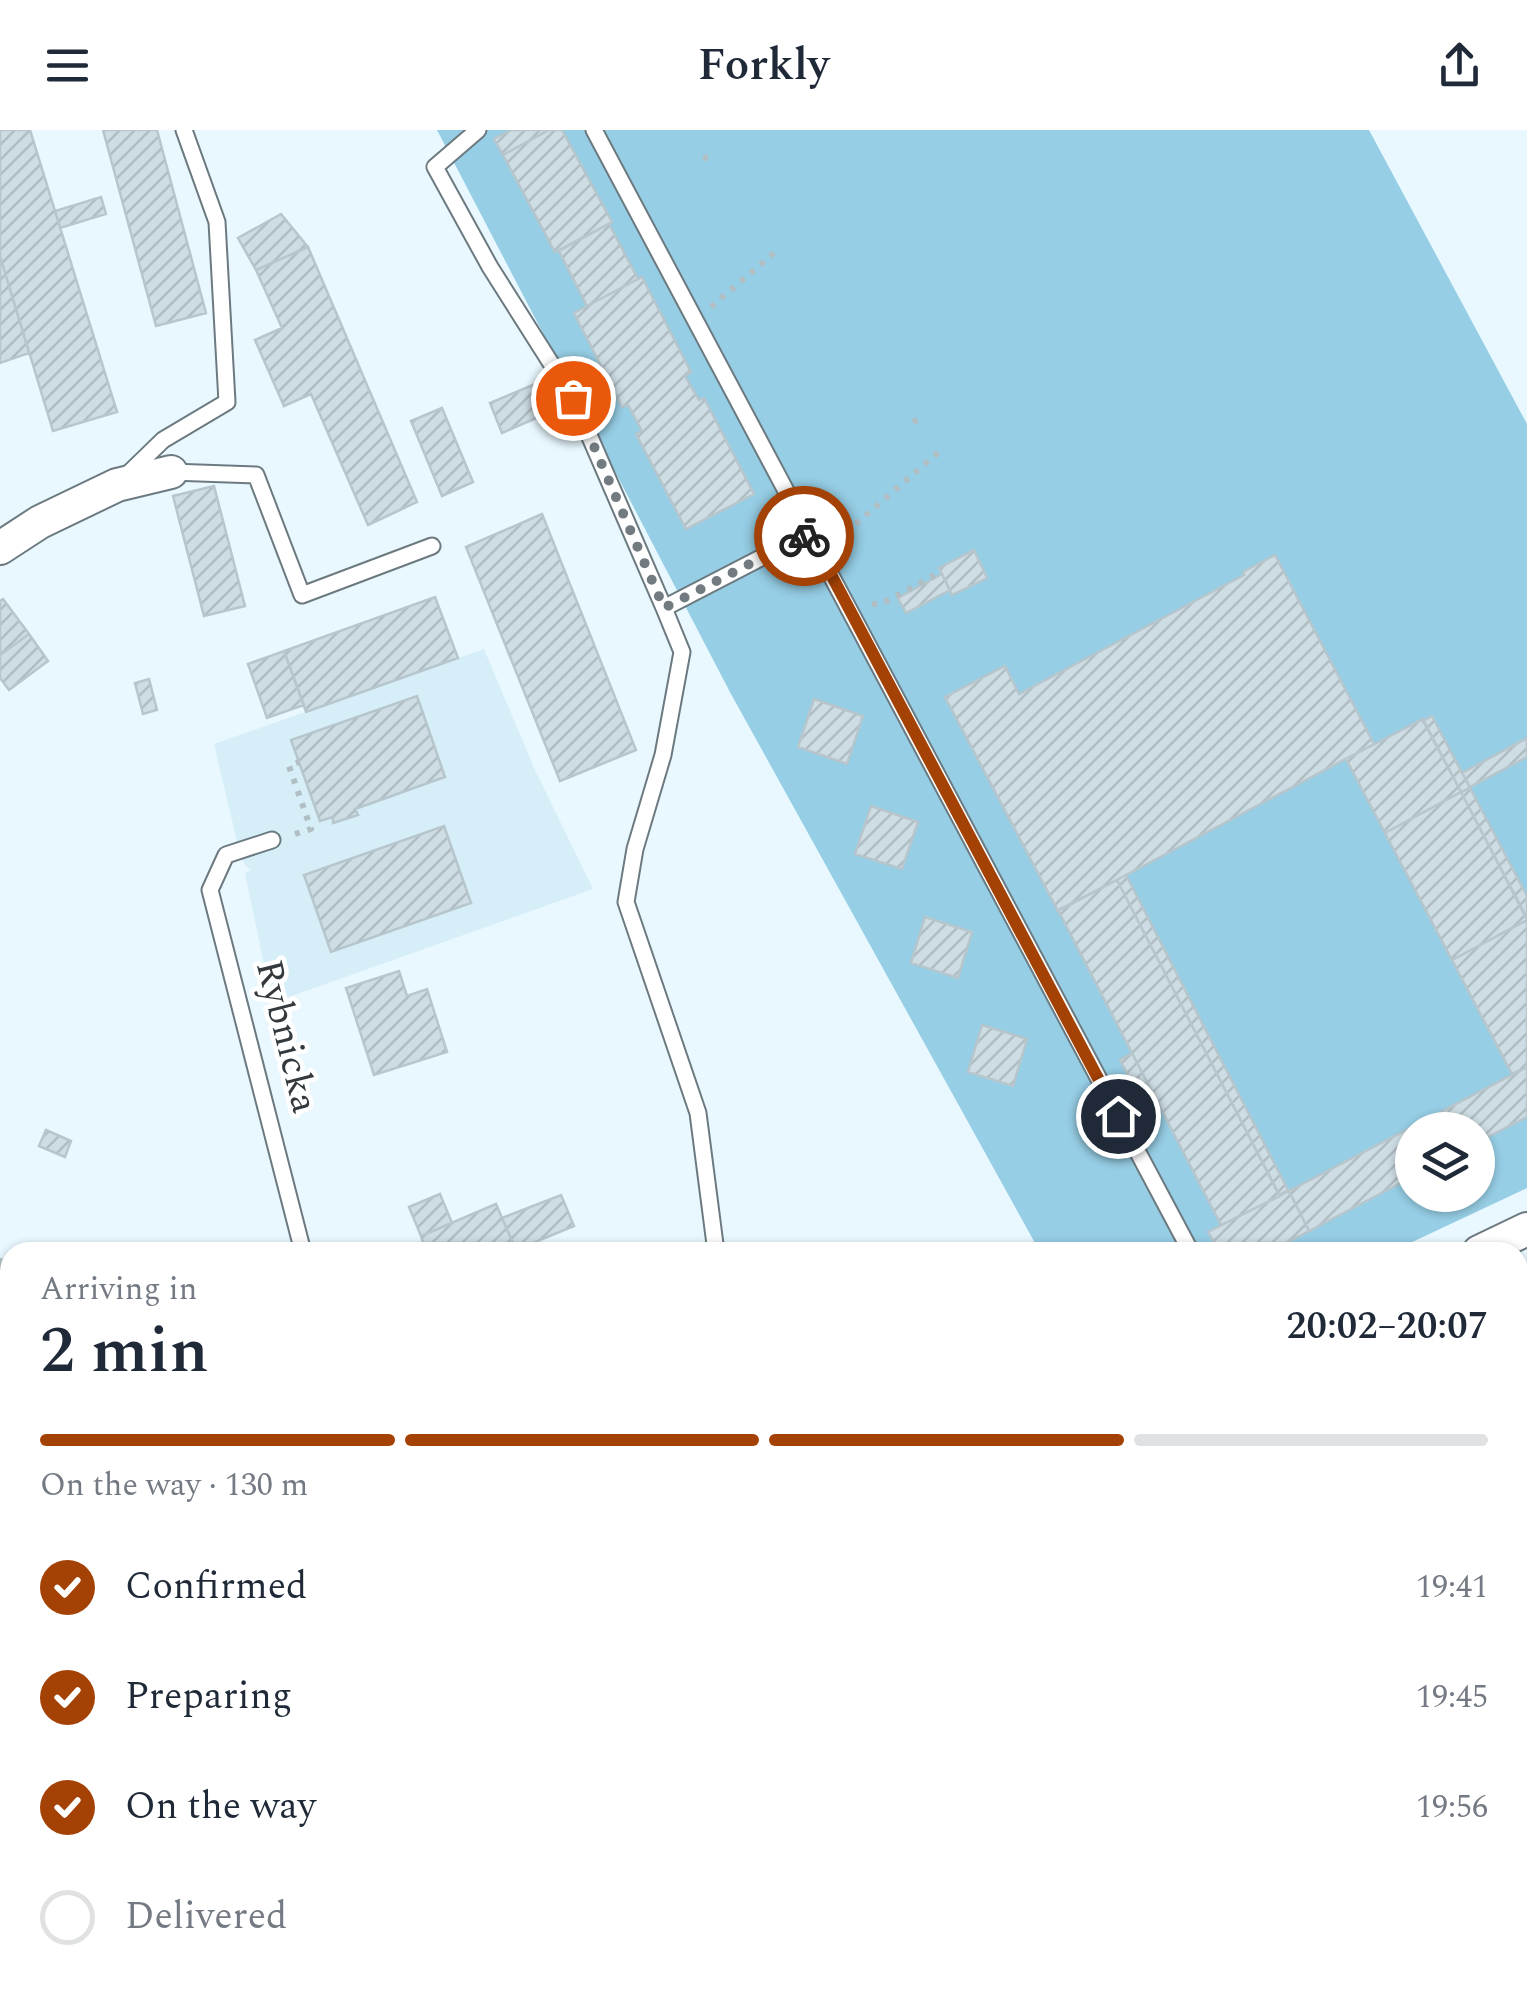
<!DOCTYPE html>
<meta charset="utf-8">
<style>
body{margin:0;font-family:Spectral,serif;background:#f2f2f3;color:#1f2937;height:100vh;display:flex;flex-direction:column;font-size:38px;white-space:nowrap}
*{box-sizing:border-box;margin:0}
p{font-size:32px;color:#747a83}
.icon{flex:none;width:55px;height:55px;fill:none;stroke:currentColor;stroke-width:2;stroke-linecap:round;stroke-linejoin:round}
.map{position:relative;flex:1;overflow:hidden}
.drawer{position:absolute;left:0px;top:1112px;width:1528px;height:752px;display:flex;flex-direction:column;background:#fff;border-radius:30px 30px 0 0;box-shadow:0 2px 8px #0004}
.drawer>*{flex:none}
.fabs{position:absolute;left:1395px;top:982px;display:grid;gap:20px}
.fabs a{display:grid;place-items:center;width:100px;height:100px;border-radius:50%;background:#fff;box-shadow:0 2px 8px #0004;font-size:50px}
.pin{position:absolute;display:grid;place-items:center;width:85px;height:85px;color:#fff;margin:-42px;border:5px solid #fff;border-radius:50%;box-shadow:0 2px 10px #0007}
.courier{position:absolute;display:grid;place-items:center;width:100px;height:100px;margin:-50px;border:8px solid #a44104;border-radius:50%;background:#fff;color:#222;box-shadow:0 2px 12px #0007}
.overview em{font-style:normal;font-weight:600}
.overview div{display:flex;flex-direction:column-reverse}
.overview{display:flex;align-items:center;justify-content:space-between;height:170px;padding:0 40px}
h1{font-size:65px;font-weight:600;line-height:75px}
.bar{display:grid;grid-template-columns:repeat(4,1fr);gap:15px 10px;align-content:center;height:120px;padding:0 40px}
.bar i{height:12px;border-radius:8px;background:#e0e1e3}
.bar .on{background:#a44104}
.bar p{grid-column:span 4}
ol{padding:0 40px;list-style:none}
li{display:flex;align-items:center;gap:30px;height:110px}
li p{margin-inline-start:auto}
li .icon{padding:10px;border-radius:50%;background:#a44104;color:#fff;stroke-width:4}
li:last-child{color:#747a83}
li i{width:55px;height:55px;border:5px solid #e0e1e3;border-radius:50%}
header{display:flex;justify-content:space-between;align-items:center;height:130px;padding:0 40px;background:#fff;font-size:45px;font-weight:600}
.map>svg:first-child{display:block}
.built{fill:#d6eef8}
.green{fill:#96cee5;fill-rule:evenodd}
.lines{fill:none;stroke-linecap:round;stroke-linejoin:round}
.stream{stroke:#63aec9;stroke-width:10}
.building{fill:url(#building-hatch);stroke:#b6c6cc;stroke-width:2.5}
.service-casing{stroke:#6c7a80;stroke-width:19}
.minor-casing{stroke:#6c7a80;stroke-width:36}
.path{stroke:#b1bec3;stroke-width:6;stroke-dasharray:5 8;stroke-linecap:butt}
.service{stroke:#fff;stroke-width:15}
.minor{stroke:#fff;stroke-width:32}
.done{stroke:#727c80;stroke-width:10;stroke-dasharray:0 18}
.route{stroke:#a44104;stroke-width:12}
.labels{text-anchor:middle;stroke-width:9;stroke-linejoin:round;paint-order:stroke}
.street-label{font-size:38px;fill:#33393c;stroke:#fff}
</style>
<header><svg class="icon" aria-label="menu" viewBox="0 0 24 24"><path d="M4 6h16M4 12h16M4 18h16"/></svg>Forkly<svg class="icon" aria-label="share" viewBox="0 0 24 24"><path d="M12 15V3M7 8l5-5 5 5M5 13v7h14v-7"/></svg></header>
<div class="map">
<svg width="1527" height="1864" viewBox="0 0 1527 1864">
<defs>
<pattern id="building-hatch" width="6" height="6" patternUnits="userSpaceOnUse" patternTransform="scale(2.5)"><rect width="6" height="6" fill="#cddde3"/><path d="M-1 1l2-2M0 6l6-6M5 7l2-2" fill="none" stroke="#b0bec4"/></pattern>
</defs>
<rect width="100%" height="100%" fill="#e8f8fe"/>
<path class="built" d="M484,519L535,640L593,759L272,873L245,743L251,740L244,734L239,720L214,614Z"/>
<path class="green" d="M437,0H1369L1527,294V1058L1391,1122H1040L731,564ZM1412,1000H1478V1065H1412Z
M0,1325L10,1329V1855H471L466,1864H0Z"/>
<g class="lines">
<path class="stream" d="M1518,1200L1527,1199"/>
</g>
<path class="building" d="M0,0H30L117,282L53,301L0,126Z
M103,0H157L206,183L156,196Z
M511,0H549L503,25L494,9Z
M549,0H562L612,92L555,122L503,25Z
M101,67L106,84L60,98L55,81Z
M281,84L308,117L256,140L238,108Z
M609,94L638,149L587,176L559,121Z
M308,117L417,372L368,395L311,264L284,276L255,210L282,198L256,140Z
M0,126L29,223L0,233Z
M642,147L691,242L685,246L699,270L704,268L754,364L686,399L636,304L642,301L628,275L622,277L574,183Z
M547,249L559,278L502,303L490,273Z
M442,278L473,352L442,366L411,291Z
M214,356L245,476L204,486L173,366Z
M542,384L636,620L560,651L466,417Z
M974,420L987,448L952,465L939,438Z
M1275,425L1374,614L1058,781L945,567L1005,536L1019,564L1244,445L1243,442Z
M942,444L950,460L906,483L898,468Z
M435,467L458,528L306,582L284,521Z
M3,469L29,504L0,525V471Z
M29,504L48,531L9,560L0,548V525Z
M284,521L304,575L267,588L248,534Z
M149,549L157,580L143,584L135,553Z
M417,566L445,647L355,679L358,685L333,693V687L320,691L291,610Z
M814,569L863,586L847,634L798,617Z
M1432,586L1470,658L1461,662L1423,591Z
M1423,589L1461,662L1385,703L1346,629Z
M1527,608V627L1470,657L1462,643Z
M1470,658L1527,766V788L1461,662Z
M1461,662L1527,790L1452,830L1385,703Z
M871,676L918,692L902,739L855,724Z
M444,696L471,773L331,822L304,745Z
M1126,745L1288,1060L1279,1065L1117,750Z
M1117,750L1280,1066L1221,1095L1058,780Z
M925,787L972,802L958,848L911,833Z
M1527,790V937L1512,944L1452,830Z
M399,841L407,866L427,859L447,922L374,945L346,858Z
M982,895L1027,909L1013,956L968,942Z
M1132,923L1147,952L1135,959L1120,930Z
M1527,937V987L1478,1012V1000H1412V1047L1309,1101L1289,1061Z
M46,1000L71,1011L65,1027L39,1016Z
M1289,1061L1309,1101L1268,1122H1220L1208,1102Z
M440,1064L452,1093L421,1106L409,1077Z
M561,1065L574,1096L516,1120L502,1088Z
M496,1074L517,1122H426L421,1106Z
M0,1129L10,1133V1157L0,1182Z
M1146,1855H1196L1203,1864H1134Z
M1196,1855H1243L1231,1864H1203Z"/>
<g class="lines">
<g class="service-casing">
<path id="service" d="M478,0L435,37L490,137L573,268L664,478
M594,0L1191,1122
M171,342L256,345L302,465L432,416
M127,345L163,310L227,272L217,92L184,0
M272,710L226,725L210,760L303,1122
M716,1122L698,983L626,772L635,719L663,625L682,522L664,478L809,403"/>
</g>
<g class="minor-casing">
<path id="minor" d="M0,418L40,392L117,355L171,342
M1479,1122L1527,1099
M0,1298L10,1302
M816,1855L817,1864"/>
</g>
<path class="path" d="M703,28L714,27
M711,177L774,123
M913,292L922,287
M836,411L941,320
M872,474H881L937,444
M295,704L311,699L289,636L299,632
M0,1406L10,1414
M0,1697L10,1705
M1518,1734L1527,1746
M193,1855L204,1864
M765,1855L767,1864
M457,1864L462,1855"/>
<use href="#service" class="service"/>
<use href="#minor" class="minor"/>
</g>
<g class="lines">
<path class="done" d="M573,268L664,478L804,406"/>
<path class="route" d="M804,406L809,403L1118,986"/>
</g>
<g class="labels">
<g class="street-label">
<text transform="translate(288 906) rotate(76)" y="13">Rybnicka</text>
</g>
</g>
</svg>
<div class="fabs">
<a><svg class="icon" aria-label="layers" viewBox="0 0 24 24"><path d="M12 4l9 5-9 5-9-5zM3 14l9 5 9-5"/></svg></a>
</div>
<div class="pin" style="left:573px;top:268px;background:#ea580c"><svg class="icon" aria-label="bag" viewBox="0 0 24 24"><path d="M5 8h14l-1 12H6zM9 8a3 3 0 0 1 6 0"/></svg></div>
<div class="pin" style="left:1118px;top:986px;background:#1f2937"><svg class="icon" aria-label="home" viewBox="0 0 24 24"><path d="M3 11l9-7 9 7M6 9v11h12V9"/></svg></div>
<div class="courier" style="left:804px;top:406px"><svg class="icon" aria-label="bike" viewBox="0 0 24 24"><circle cx="6" cy="16" r="4"/><circle cx="18" cy="16" r="4"/><path d="M6 16l4-8h5l3 8M10 8l3 8H6M13 5h3"/></svg></div>
<section class="drawer">
<div class="overview"><div><h1>2 min</h1><p>Arriving in</p></div><em>20:02–20:07</em></div>
<div class="bar"><i class="on"></i><i class="on"></i><i class="on"></i><i></i><p>On the way · 130 m</p></div>
<ol>
<li><svg class="icon" aria-label="check" viewBox="0 0 24 24"><path d="M5 12l5 5 9-10"/></svg>Confirmed<p>19:41</p></li>
<li><svg class="icon" aria-label="check" viewBox="0 0 24 24"><path d="M5 12l5 5 9-10"/></svg>Preparing<p>19:45</p></li>
<li><svg class="icon" aria-label="check" viewBox="0 0 24 24"><path d="M5 12l5 5 9-10"/></svg>On the way<p>19:56</p></li>
<li><i></i>Delivered</li>
</ol>
</section>
</div>
